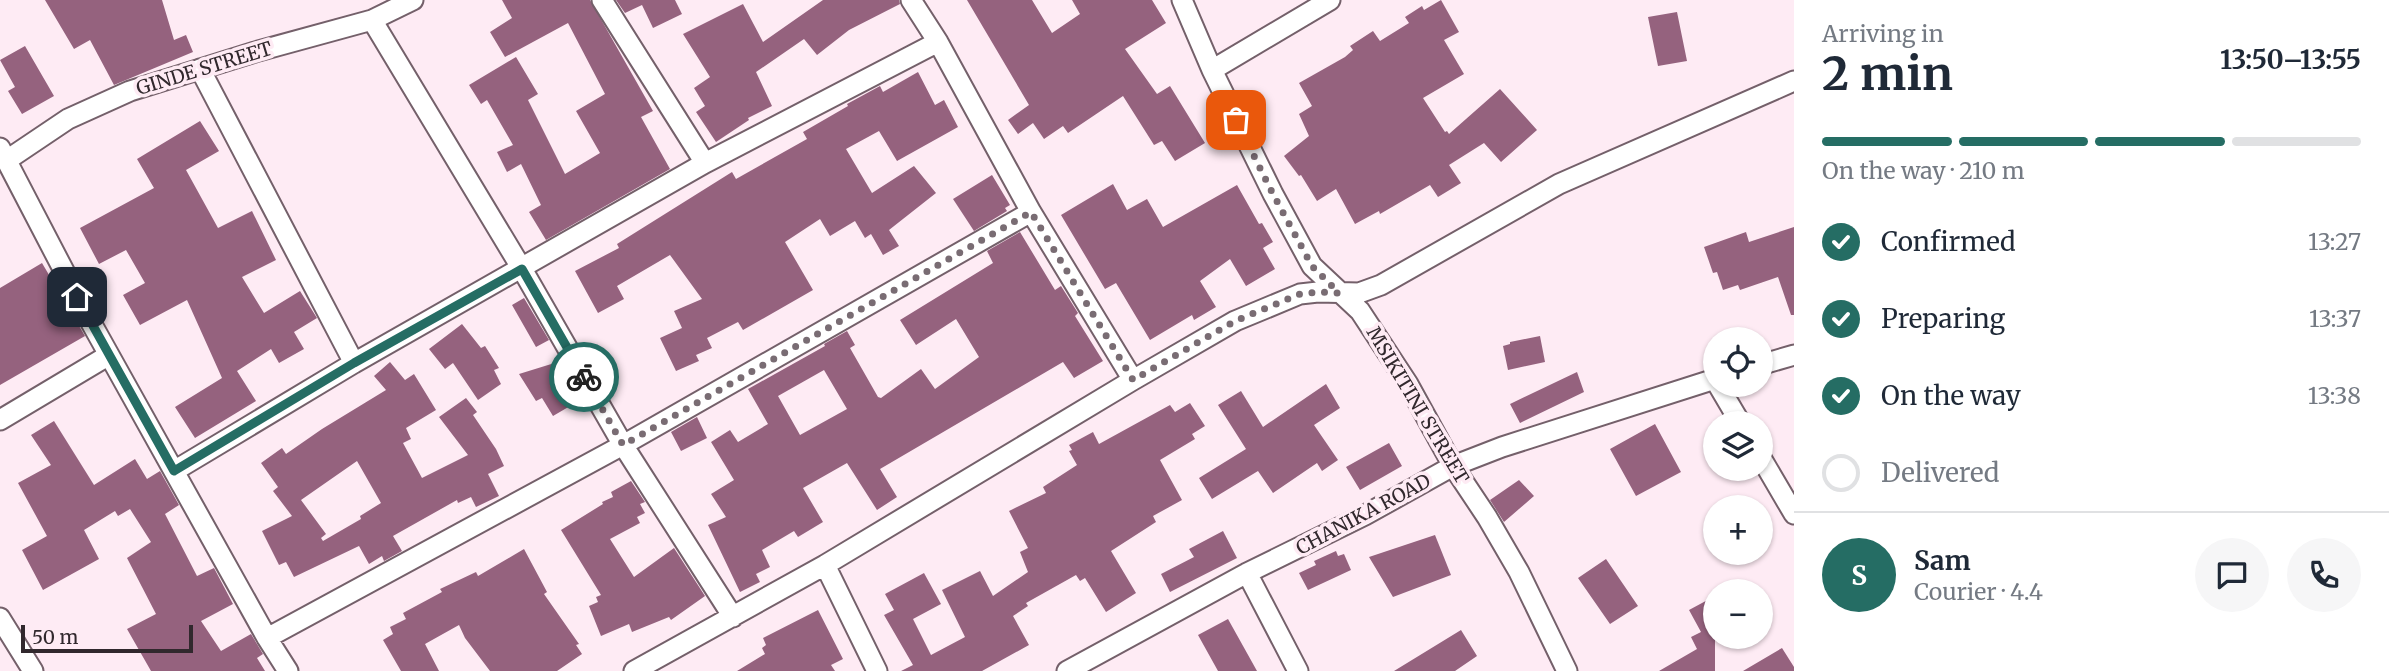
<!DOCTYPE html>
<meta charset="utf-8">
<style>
body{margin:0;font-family:Merriweather,serif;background:#f6f6f7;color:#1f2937;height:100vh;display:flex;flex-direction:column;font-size:26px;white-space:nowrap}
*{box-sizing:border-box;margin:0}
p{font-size:23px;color:#747a83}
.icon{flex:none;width:38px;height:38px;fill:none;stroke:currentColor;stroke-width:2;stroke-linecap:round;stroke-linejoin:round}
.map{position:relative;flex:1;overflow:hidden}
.sheet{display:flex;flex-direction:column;background:#fff;width:595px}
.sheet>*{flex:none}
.buttons{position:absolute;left:1703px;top:327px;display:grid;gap:14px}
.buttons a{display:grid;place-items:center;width:70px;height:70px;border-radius:50%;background:#fff;box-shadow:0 2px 5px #0004;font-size:35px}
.scale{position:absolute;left:21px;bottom:18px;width:172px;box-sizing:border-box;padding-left:7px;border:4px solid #31282d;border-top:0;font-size:19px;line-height:24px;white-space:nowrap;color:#31282d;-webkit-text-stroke:5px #feebf4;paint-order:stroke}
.pin{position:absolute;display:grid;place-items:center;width:60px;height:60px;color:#fff;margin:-30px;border-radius:14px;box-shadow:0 4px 10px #0006}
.courier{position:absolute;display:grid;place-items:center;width:70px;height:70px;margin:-35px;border:5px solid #256d64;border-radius:50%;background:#fff;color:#222;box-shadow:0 2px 9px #0007}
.overview em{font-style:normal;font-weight:700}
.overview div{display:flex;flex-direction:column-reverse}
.overview{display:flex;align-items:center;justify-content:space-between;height:119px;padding:0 28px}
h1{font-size:46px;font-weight:700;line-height:52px}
.bar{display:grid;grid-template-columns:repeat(4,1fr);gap:10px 7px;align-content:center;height:84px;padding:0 28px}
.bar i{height:9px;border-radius:5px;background:#e0e1e3}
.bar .active{background:#256d64}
.bar p{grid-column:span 4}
.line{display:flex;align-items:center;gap:18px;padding:0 28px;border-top:2px solid #e0e1e3}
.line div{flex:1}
.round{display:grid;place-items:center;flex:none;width:74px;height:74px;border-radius:37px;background:#f6f6f7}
ol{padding:0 28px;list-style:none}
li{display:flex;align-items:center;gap:21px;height:77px}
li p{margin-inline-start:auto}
li .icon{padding:7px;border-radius:50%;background:#256d64;color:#fff;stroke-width:4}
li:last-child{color:#747a83}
li i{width:38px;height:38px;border:4px solid #e0e1e3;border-radius:50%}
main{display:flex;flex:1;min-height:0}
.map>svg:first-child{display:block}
.building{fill:#95627e;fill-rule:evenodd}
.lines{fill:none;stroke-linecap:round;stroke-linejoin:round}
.minor-casing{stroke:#74606a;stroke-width:23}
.minor{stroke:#fff;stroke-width:19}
.done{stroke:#796c73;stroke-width:7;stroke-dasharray:0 12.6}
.route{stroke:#256d64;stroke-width:9}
.labels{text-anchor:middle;stroke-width:7;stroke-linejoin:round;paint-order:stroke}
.street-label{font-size:19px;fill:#31282d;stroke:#feebf4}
</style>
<main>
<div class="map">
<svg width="1794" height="671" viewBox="0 0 1794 671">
<rect width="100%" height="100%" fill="#feebf4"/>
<path class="building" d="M45,0H162L174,40L186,35L193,52L114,85L90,40L74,49Z
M502,0H590L653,111L641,117L670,169L546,240L529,212L541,205L521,164L507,172L497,152L513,145L487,100L481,104L469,85L516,57L538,94L528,100L565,174L600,153L576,111L605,94L568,23L505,57L490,32L512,18Z
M616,0H675L682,14L653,28L642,5L625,13Z
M823,0H899L900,4L849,30L817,55L804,39L756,72L772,106L748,118L749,120L716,142L696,112L705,106L694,88L710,77L683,34L743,4L763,42Z
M967,0H1032L1052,33L1080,14L1072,0H1152L1166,23L1125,49L1157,94L1170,86L1205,143L1175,161L1162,141L1154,145L1123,96L1068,133L1063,126L1044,139L1033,123L1018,134L1008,120L1029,105Z
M1441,0L1459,32L1444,40L1464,74L1423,98L1445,132L1447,131L1449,134L1500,89L1537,130L1501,162L1484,143L1449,165L1461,183L1438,197L1430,185L1380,214L1379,211L1355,224L1336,189L1317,201L1301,175L1299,176L1284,156L1309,136L1299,114L1312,106L1299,83L1345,57L1353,50L1350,46L1373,31L1380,41L1409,23L1405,17L1422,6L1424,10Z
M1677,12L1687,61L1658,66L1648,17Z
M25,46L54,96L22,114L8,91L15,87L0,60Z
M918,72L935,105L944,100L958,127L897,161L879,131L846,149L872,193L914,166L936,193L889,230L899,246L883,255L871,234L865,238L855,221L830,236L820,219L785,242L813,290L743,330L738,322L707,338L712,348L696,355L699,361L676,371L660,338L682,328L674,311L702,299L670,255L617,286L624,299L598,313L575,271L619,248L617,244L732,172L736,179L807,139L803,132L848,106L847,104L880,86L883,92Z
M200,121L219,151L186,170L218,228L252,211L276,260L242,277L264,313L300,291L317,318L294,332L304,349L279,363L271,349L237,371L256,401L195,438L175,407L222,378L187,300L140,325L123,295L145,283L126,250L99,264L80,228L154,188L137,159Z
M992,175L1010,205L1005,208L1007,211L974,231L953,199Z
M1113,184L1127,210L1147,199L1163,227L1237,185L1259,224L1262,223L1273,242L1263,248L1275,269L1246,286L1230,259L1200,281L1216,307L1194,320L1192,315L1150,340L1116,283L1105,289L1061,215Z
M1794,227V315H1791L1778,277L1740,290L1738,285L1723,290L1717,272L1713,273L1704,247L1746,232L1749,242Z
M1020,232L1055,290L1061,286L1078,313L1075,316L1103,361L1074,378L1063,362L880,469L897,497L877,510L847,463L803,488L823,522L798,537L794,531L762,550L770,567L756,574L760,582L740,592L708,525L726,517L711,494L734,480L711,442L730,430L738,442L768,424L748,389L825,346L824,344L847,331L855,345L850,348L878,397L881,398L921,369L935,389L979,357L956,319L916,345L900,320L993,263L987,251ZM824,370L847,409L800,435L778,396Z
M42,263L85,336L0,385V288Z
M524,298L549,340L536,347L512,305Z
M462,324L481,348L485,346L499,368L494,370L501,384L478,400L453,363L445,369L429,349Z
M1540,336L1545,362L1508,370L1503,346L1510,344V342Z
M561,361L582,399L553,416L542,398L536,401L519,374Z
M390,362L405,380L414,374L436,410L406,428L411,439L403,443L422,478L468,455L439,417L466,398L477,412L473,415L496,449L504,466L488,474L499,496L476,507L471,497L458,503L457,500L393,536L402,551L384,561L382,556L369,564L359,546L294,577L286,562L279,565L262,531L292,516L273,491L278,487L261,463L282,448L286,454L322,429L386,390L374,376ZM357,461L381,503L360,516L361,519L323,541L321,538L326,534L301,500Z
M1577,372L1584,392L1520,423L1510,404Z
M1326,384L1340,408L1314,425L1338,460L1322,471L1317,463L1273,493L1258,471L1212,499L1199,478L1246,449L1218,405L1241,391L1263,427Z
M1190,403L1205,426L1192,434L1195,439L1160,460L1182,500L1153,516L1156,522L1111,551L1136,593L1106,612L1085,578L1080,581L1076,575L1026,603L1028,606L1013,616L1029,645L982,671H901L913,665L884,615L894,610L885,594L924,573L941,604L913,619L931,655L965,637L942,590L980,571L993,596L1028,572L1020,552L1028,548L1009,511L1046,493L1043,487L1077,465L1069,451L1072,450L1069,445L1093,432L1099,444L1170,405L1175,412Z
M697,417L707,438L681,451L671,432Z
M54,421L94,485L135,459L147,479L160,471L179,505L165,514L197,576L214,568L233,604L201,621L221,651L251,634L263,654L257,658L265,671H151L127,629L156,614L127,558L151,542L130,509L118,516L115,511L84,530L99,559L43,590L22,550L47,536L18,483L51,465L31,435Z
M1655,424L1681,472L1636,496L1610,449Z
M1389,443L1402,466L1360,490L1346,467Z
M1519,480L1534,496L1504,522L1490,500Z
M631,481L645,502L640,504L645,513L637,517L640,523L610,539L634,577L674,548L705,596L671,620L669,617L632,632L629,624L601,636L589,606L598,602L596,597L601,595L561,530L603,504L602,502L613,497L611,492Z
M1223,531L1237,558L1170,592L1161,574L1194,557L1189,549Z
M1435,535L1451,575L1393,597L1369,557Z
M524,549L547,592L544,594L579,644L576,645L582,654L557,671H490L465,638L459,625L425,644L439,671H401L383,640L393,634L390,627L406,619L403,613L442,592L440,589L476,572L478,576Z
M1336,551L1338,556L1344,554L1351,570L1308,590L1299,573L1316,565L1314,561Z
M1606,559L1638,606L1610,624L1578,578Z
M1715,596V671H1659L1697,649L1691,637L1701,632L1689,610Z
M818,610L843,659L831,665L835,671H737L765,654L762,648L766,645L763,638Z
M1228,619L1257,671H1218L1198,635Z
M1461,630L1477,656L1455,671H1394Z
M1782,648L1794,667V671H1743Z"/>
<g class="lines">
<g class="minor-casing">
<path id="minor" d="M602,0L705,163
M911,0L938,42L1031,212L1133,380
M1182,0L1212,70L1273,194L1312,266L1360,311L1408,384L1453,466L1487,517L1519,572L1567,671
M372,20L522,269L623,445L733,617
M200,69L354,363
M1212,70L1330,0
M0,148L89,319L267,638L288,671
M7,160L68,119L130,91L255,52L372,20L413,0
M1760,365L1794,355
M1718,385L1741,424
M0,420L109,355
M1760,456L1794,514
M174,471L354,363L705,163L938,42
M825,565L877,671
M1247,573L1298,671
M0,618L33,671
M267,638L623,445L1031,212
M634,671L825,565L1133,380L1235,321L1300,294L1318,292L1359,293L1381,285L1559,184L1794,81
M1067,671L1247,573L1365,515L1453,466L1502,447L1715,379"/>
</g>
<use href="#minor" class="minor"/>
</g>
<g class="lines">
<path class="done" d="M584,377L623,445L1031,212L1133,380L1235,321L1300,294L1318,292L1339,293L1312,266L1273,194L1236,120"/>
<path class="route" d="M77,297L174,471L354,363L522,269L584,377"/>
</g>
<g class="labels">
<g class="street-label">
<text transform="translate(204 68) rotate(-17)" y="7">GINDE STREET</text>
<text transform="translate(1418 405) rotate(59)" y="7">MSIKITINI STREET</text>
<text transform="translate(1363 514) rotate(-28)" y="7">CHANIKA ROAD</text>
</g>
</g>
</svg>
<div class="buttons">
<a><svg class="icon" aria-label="locate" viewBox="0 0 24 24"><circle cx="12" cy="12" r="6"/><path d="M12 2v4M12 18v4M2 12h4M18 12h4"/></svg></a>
<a><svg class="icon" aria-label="layers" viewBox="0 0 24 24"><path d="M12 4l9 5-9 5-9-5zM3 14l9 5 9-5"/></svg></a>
<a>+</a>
<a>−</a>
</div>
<div class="scale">50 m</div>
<div class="pin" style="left:1236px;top:120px;background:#ea580c"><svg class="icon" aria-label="bag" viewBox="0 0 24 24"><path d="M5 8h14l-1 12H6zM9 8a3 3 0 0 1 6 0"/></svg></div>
<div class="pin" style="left:77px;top:297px;background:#1f2937"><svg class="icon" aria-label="home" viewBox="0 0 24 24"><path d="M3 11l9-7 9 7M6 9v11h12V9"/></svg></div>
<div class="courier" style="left:584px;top:377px"><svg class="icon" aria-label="bike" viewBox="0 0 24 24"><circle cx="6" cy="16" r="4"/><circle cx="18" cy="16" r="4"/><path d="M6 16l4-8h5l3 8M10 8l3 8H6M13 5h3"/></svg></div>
</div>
<section class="sheet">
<div class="overview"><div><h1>2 min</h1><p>Arriving in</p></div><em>13:50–13:55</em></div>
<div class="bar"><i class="active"></i><i class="active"></i><i class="active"></i><i></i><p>On the way · 210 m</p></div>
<ol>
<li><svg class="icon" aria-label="check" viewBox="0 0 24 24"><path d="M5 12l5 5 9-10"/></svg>Confirmed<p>13:27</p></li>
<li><svg class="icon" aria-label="check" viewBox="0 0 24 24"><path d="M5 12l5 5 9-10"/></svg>Preparing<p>13:37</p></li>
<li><svg class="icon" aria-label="check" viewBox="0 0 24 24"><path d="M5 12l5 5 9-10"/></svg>On the way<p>13:38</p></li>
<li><i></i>Delivered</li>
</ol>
<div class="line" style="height:126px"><b class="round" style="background:#256d64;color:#fff">S</b><div><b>Sam</b><p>Courier · 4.4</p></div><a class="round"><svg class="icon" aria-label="chat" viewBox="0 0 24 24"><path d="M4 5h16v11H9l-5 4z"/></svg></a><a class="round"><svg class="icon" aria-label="phone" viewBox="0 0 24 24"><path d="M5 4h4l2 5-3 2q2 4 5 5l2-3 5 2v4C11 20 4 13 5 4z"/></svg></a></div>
</section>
</main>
